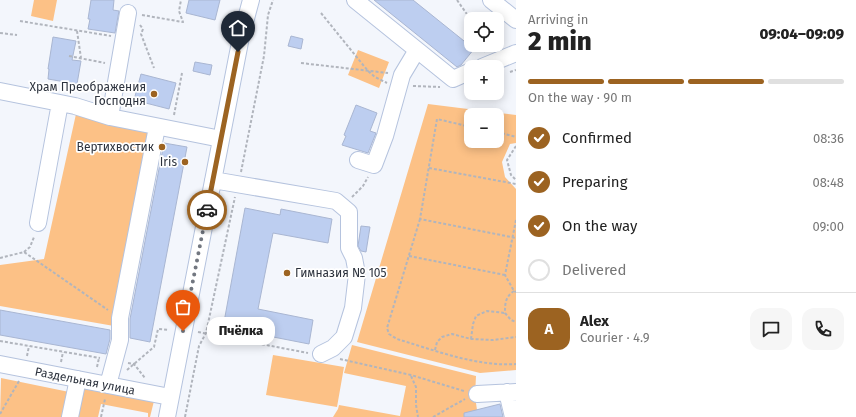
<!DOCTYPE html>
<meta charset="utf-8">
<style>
body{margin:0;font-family:"Fira Sans",sans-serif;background:#f6f6f6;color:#222;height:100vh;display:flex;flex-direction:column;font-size:15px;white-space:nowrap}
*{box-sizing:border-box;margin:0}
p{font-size:13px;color:#767676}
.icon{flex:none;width:22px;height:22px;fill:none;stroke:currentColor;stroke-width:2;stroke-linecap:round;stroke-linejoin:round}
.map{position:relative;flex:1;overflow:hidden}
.drawer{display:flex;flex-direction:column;background:#fff;width:340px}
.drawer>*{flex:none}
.buttons{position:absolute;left:464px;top:12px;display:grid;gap:8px}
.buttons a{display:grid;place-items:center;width:40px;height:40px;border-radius:8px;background:#fff;box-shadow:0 2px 10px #0003;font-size:20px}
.pin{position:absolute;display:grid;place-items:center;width:34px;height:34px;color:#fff;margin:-41px -17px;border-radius:50% 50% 50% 0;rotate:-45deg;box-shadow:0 0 4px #0007}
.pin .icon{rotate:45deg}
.courier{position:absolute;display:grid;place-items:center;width:40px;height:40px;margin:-20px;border:3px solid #9c6321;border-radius:50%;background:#fff;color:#222;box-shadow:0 1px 5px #0007}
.bubble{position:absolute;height:28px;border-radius:12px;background:#fff;box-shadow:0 2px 10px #0003;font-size:13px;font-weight:800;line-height:28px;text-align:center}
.head em{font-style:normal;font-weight:800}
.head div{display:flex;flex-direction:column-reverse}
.head{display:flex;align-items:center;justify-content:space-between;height:68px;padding:0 12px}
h1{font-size:26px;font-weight:800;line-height:30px}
.bar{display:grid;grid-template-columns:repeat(4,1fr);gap:6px 4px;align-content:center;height:48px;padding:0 12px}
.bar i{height:5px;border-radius:3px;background:#e0e0e0}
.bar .current{background:#9c6321}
.bar p{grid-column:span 4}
.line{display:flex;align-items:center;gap:10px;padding:0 12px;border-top:1px solid #e0e0e0}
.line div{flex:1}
.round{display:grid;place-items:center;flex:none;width:42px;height:42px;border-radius:12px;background:#f6f6f6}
ol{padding:0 12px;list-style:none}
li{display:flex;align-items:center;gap:12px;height:44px}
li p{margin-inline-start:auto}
li .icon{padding:4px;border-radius:50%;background:#9c6321;color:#fff;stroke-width:4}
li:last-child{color:#767676}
li i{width:22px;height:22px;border:2px solid #e0e0e0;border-radius:50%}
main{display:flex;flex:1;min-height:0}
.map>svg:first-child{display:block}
.green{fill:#fcc186;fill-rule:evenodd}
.building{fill:#bdcef0;stroke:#a9b6d2}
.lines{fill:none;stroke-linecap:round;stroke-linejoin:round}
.minor-casing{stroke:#b5c3de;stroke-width:18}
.path{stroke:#b1b5bd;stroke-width:2;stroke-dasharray:3 2;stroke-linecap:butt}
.minor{stroke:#fff;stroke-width:16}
.done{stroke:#727780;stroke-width:4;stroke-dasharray:0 7.2}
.route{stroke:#9c6321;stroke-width:5}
.poi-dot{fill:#9c6321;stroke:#fff;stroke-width:1.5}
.labels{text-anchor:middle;stroke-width:3.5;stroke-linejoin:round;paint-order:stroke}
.poi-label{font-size:12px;fill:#2c323d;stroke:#fff;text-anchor:end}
.street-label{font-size:12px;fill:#2c323d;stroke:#fff}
</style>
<main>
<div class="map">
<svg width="516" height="417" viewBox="0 0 516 417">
<rect width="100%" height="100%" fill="#f3f6fc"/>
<path class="green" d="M34,0H57L53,21L31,16Z
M358,50L389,62L379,88L348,75Z
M428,104L516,115V143L510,144L502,162L505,177L516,189V370L480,373L357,342ZM471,115H497V141H471Z
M76,114L152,130L114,326L0,306V265L44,259Z
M352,345L476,376L475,396L478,417H333L338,409L339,405L400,416L406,386L344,373Z
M273,355L344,367L337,407L266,395Z
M1,378L79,394L81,387L154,401L150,417H148V413L101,404L98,417H0Z"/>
<path class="building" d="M91,0H114L113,10L119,11L115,33L88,29L90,19H88Z
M189,0H220L215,20L186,13Z
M374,0H413L474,49L461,65L457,67Z
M291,36L303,39L301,49L288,46Z
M53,37L76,41L72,60L81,61L77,84L48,79L49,69H48Z
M195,62L212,65L210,75L193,71Z
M141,74L176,83L169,109L134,100Z
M356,105L377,113L370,131L376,133L368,153L342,145L346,136L344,135Z
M164,143L187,147L150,342L130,338V319Z
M245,208L280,215L281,209L332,219L328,243L273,233L258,309L313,320L309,344L258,334L259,329L224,322Z
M361,226L370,227L366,252L361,251L358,246Z
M0,310L110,330V339L106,354L0,335Z
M500,404L503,417H464V413Z"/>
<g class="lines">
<g class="minor-casing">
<path id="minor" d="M355,0L453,79L471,71
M491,0L516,20
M482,67L516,53
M0,91L75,106L110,117L221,139
M110,117L128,13
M358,160L374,165L385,136L402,75L417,50
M213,180L336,201L349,212V248L354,258L357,274L353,308L344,337L333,348L321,354
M38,223L60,103
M0,364L170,397
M108,385L120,340V318L157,127
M507,392L513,417
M477,394L516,392
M70,417L78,379
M167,417L241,37L251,0"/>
</g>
<path class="path" d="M457,0L471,20
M321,13L368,71L375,77L387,83
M142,15L183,22L179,11L181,0
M20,21L111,36
M140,25L143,29L141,34L154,68
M77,31L81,58
M0,33L17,35
M484,45L485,52
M69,56L105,63
M301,63L388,73
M510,72L516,70
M413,86L440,87
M174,115L182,73
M471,127L437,119L420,219L516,238
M497,132L516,137
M516,146L507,160L511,175L516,180
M429,168L516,184
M241,172L264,56L268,15L273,0
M352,197L363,186L368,177
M420,219L387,328L389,334L397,339C434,350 477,367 516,364
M516,220L505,275L514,291L516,292
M24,252L30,247L34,237
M409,256L505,275
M0,258L24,252L108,310
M514,291C505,297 505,304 505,313L511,320L516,322
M198,332L308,353
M471,339L473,324L476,316L487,311L505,313
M0,341L100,358
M435,350L437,342L442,337L452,334L471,339L493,340L516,337
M27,356L29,346
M340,359L411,375L464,391
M61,362L63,352
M128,363L134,364L145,378
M97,367L99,358
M127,370L154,347L158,329L169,330
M411,376L416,387V405L418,417
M0,414L19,381
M101,417L105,399
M185,417L199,346L206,333L235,197
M433,417L465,399"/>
<use href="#minor" class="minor"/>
</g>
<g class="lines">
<path class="done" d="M183,331L207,210"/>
<path class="route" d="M207,210L238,52"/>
</g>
<g class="poi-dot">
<circle cx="154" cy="94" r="4"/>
<circle cx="162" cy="147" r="4"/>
<circle cx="185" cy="162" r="4"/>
<circle cx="287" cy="273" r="4"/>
</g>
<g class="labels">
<g class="poi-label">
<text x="146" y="91">Храм Преображения<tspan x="146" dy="14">Господня</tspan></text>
<text x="154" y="151">Вертихвостик</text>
<text x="177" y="166">Iris</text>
<text x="295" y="277" text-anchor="start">Гимназия № 105</text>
</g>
<g class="street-label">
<text transform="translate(85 381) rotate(11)" y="4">Раздельная улица</text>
</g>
</g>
</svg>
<div class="buttons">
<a><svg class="icon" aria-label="locate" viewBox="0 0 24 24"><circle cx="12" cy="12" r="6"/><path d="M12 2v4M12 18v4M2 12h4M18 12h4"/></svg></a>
<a>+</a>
<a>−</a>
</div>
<div class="pin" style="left:183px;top:331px;background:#ea580c"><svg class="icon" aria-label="bag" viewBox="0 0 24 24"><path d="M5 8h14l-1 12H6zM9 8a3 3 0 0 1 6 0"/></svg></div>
<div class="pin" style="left:238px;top:52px;background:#1f2937"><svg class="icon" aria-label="home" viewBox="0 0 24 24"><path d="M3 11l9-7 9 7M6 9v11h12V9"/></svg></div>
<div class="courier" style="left:207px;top:210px"><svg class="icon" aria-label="car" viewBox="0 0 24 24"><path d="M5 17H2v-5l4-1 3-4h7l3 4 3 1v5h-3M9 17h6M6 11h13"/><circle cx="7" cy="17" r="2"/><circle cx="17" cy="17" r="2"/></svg></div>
<div class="bubble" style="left:207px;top:317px;width:68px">Пчёлка</div>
</div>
<section class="drawer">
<div class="head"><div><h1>2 min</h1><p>Arriving in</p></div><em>09:04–09:09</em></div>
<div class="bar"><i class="current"></i><i class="current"></i><i class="current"></i><i></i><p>On the way · 90 m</p></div>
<ol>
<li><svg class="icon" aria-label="check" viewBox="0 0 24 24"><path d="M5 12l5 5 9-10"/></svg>Confirmed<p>08:36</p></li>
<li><svg class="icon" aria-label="check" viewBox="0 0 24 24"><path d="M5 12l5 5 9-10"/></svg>Preparing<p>08:48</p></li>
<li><svg class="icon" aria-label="check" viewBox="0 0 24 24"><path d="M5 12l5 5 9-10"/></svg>On the way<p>09:00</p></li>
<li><i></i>Delivered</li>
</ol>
<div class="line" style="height:72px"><b class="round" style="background:#9c6321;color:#fff">A</b><div><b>Alex</b><p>Courier · 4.9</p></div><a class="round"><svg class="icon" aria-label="chat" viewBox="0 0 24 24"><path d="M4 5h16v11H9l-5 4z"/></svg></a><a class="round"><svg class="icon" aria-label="phone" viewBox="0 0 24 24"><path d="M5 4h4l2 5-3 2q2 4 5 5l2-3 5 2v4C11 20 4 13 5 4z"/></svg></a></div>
</section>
</main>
